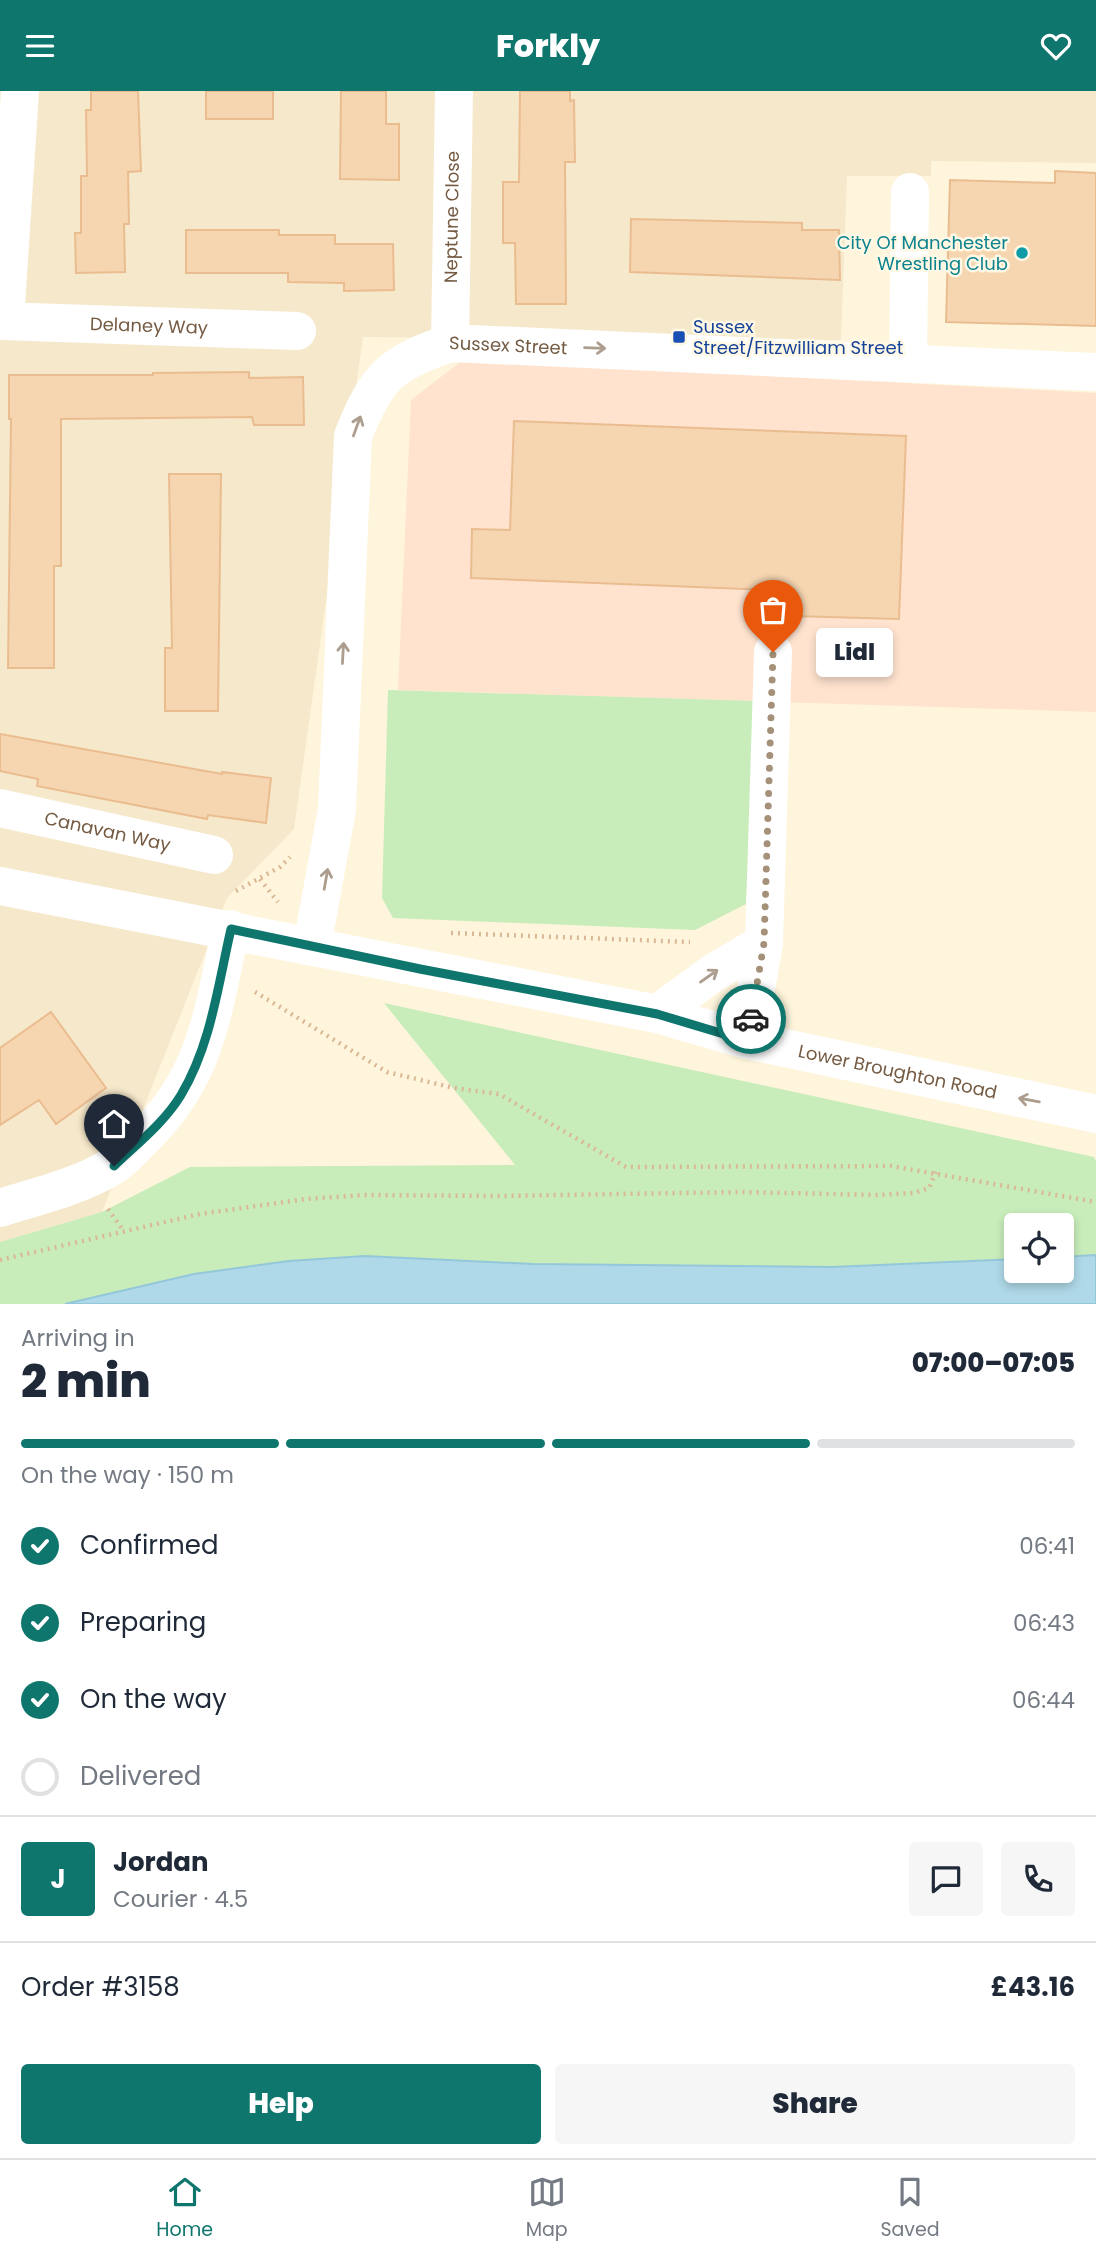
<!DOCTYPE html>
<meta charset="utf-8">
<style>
body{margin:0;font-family:Poppins,sans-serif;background:#f6f6f7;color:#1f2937;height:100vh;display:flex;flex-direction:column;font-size:26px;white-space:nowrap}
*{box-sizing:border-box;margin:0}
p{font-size:23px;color:#747a83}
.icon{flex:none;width:38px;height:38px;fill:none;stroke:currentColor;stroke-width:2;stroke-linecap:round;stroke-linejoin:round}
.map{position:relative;height:1213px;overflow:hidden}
.details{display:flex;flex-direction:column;background:#fff;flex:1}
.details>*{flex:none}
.fabs{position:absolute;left:1004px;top:1122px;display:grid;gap:14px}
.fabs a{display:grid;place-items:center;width:70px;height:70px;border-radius:7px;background:#fff;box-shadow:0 4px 10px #0003;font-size:35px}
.pin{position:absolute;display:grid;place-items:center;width:60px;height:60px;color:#fff;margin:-72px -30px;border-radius:50% 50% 50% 0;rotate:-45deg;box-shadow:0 0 7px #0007}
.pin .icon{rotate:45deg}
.courier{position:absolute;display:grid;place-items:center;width:70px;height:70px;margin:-35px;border:5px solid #0f766e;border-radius:50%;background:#fff;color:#222;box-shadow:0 2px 9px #0007}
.bubble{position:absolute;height:49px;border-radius:7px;background:#fff;box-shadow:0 4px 10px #0003;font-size:23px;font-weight:800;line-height:49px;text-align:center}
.overview em{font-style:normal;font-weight:800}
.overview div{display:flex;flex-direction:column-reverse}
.overview{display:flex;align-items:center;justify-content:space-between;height:119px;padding:0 21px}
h1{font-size:46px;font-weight:800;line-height:52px}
.bar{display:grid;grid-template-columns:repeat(4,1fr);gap:10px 7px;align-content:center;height:84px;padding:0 21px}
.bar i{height:9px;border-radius:5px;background:#e0e1e3}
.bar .selected{background:#0f766e}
.bar p{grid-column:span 4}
.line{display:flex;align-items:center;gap:18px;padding:0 21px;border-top:2px solid #e0e1e3}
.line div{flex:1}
.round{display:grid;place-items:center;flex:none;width:74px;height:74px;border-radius:7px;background:#f6f6f7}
ol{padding:0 21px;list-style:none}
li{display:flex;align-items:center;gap:21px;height:77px}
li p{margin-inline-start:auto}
li .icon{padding:7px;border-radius:50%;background:#0f766e;color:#fff;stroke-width:4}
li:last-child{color:#747a83}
li i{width:38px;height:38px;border:4px solid #e0e1e3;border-radius:50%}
.action{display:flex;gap:14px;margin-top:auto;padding:14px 21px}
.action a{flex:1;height:80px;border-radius:7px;background:#0f766e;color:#fff;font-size:28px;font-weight:800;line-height:80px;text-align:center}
.action a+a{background:#f6f6f7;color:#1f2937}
header{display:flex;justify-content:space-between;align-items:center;height:91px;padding:0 21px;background:#0f766e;color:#fff;font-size:32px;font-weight:800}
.dock{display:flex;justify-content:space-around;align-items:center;height:98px;border-top:2px solid #e0e1e3;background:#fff;font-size:19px;color:#747a83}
.dock a{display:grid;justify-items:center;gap:4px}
.dock .selected{color:#0f766e}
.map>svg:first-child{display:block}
.residential{fill:#f6e8ca}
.commercial{fill:#ffe3cf}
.green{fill:#c8ecba}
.water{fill:#afd9e8;stroke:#95c7db;stroke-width:2}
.building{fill:#f6d5b1;stroke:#eabd90;stroke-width:2}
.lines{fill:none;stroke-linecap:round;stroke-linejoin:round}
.path{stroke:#dab895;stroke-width:4.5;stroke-dasharray:2 5;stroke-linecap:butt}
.minor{stroke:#fff;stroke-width:38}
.oneway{stroke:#ac9d8e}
.done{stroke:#a59179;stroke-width:7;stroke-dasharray:0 12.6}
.route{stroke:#0f766e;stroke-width:9}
.culture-dot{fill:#0f9aa8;stroke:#fff8e4;stroke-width:2.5}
.transit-dot{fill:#1a4fb4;stroke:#fff8e4;stroke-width:2.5}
.labels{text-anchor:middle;stroke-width:5;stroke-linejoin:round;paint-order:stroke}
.street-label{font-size:18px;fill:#755b43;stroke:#fff8e4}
.culture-label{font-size:18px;fill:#0d838f;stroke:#fff8e4;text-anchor:end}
.transit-label{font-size:18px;fill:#164399;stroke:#fff8e4;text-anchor:start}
</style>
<header><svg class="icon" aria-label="menu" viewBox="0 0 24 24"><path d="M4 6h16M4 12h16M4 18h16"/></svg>Forkly<svg class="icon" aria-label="heart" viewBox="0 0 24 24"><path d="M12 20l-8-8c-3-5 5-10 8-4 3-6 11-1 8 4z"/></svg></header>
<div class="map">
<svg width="1096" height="1213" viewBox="0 0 1096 1213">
<rect width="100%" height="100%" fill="#fef5dc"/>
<path class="residential" d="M0,0H1096V72L931,70V85H847L841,249L363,246L294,738L227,807L102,1121L0,1151Z"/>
<path class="commercial" d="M463,269L1096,302V621L398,599L411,309Z"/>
<path class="green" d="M388,599L757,610L746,813L695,839L393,827L382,807Z
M384,912L1094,1066L1096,1070V1164L1062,1166V1134H1017V1168L833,1176L533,1173L365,1165L289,1170L194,1183L65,1213H0V1151L102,1121L190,1076L515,1074Z"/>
<path class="water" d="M1096,1164V1213H65L194,1183L289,1170L365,1165L533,1173L833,1176L1017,1168V1180H1062V1166Z"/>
<path class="building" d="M91,0H138L141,80L128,81L129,133H124L125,181L76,182L75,142H81V85H87L86,19H91Z
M206,0H273V28H206Z
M341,0H386V33H399V89L340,88Z
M520,0H570V10L574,9L575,71H565L566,213H516L515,152H503V91H519Z
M1055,80L1096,82V235L946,231L950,89L1055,92Z
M631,128L802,132V139H839L840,189L630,181Z
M186,139H279V144H335V153H393L394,199L344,200V192L288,191V182H186Z
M249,281V287L303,286L304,334H254L252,326L61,328V475H54V577H8L11,328H9V284H153V282Z
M514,330L906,345L899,528L792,525L794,500L471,487L472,438L510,439Z
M169,383H221L218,620H165V557H172Z
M0,643L222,683V681L271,687L266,732L208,724L207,728L37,695L38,688L0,680Z
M51,921L106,997L56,1033L39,1009L0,1034V957Z"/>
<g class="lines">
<path class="path" d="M260,788L278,811
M236,800L280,776L290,766
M451,842L690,851
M255,901L387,981L454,997L499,1003L626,1076L891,1075L1096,1111
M108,1118L123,1139
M0,1169L200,1123L306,1108L364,1104L501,1105L741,1101L877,1104L914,1102L929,1097L936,1081"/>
<g class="minor">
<path id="s1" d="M0,230L297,240"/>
<path d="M5,230L20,0"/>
<path id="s2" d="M450,252L454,0"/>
<path d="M908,272L910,101"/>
<path id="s3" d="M0,717L214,764"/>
<path id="s4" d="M0,795L657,923L747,949L1096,1023"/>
<path id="s5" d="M312,855L337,718L353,345C377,285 390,273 450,252L1096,281"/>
<path d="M657,923L713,882L764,852"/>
<path d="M747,949L764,852L773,561"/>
<path d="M0,1117C37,1105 78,1096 111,1076C122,1070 130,1060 139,1051C207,988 212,923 231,838"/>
</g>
</g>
<defs><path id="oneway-shaft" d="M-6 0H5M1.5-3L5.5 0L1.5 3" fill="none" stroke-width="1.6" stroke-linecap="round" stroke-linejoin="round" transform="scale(1.75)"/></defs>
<g class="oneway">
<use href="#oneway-shaft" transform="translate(595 257) rotate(2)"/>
<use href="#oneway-shaft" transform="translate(357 335) rotate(-70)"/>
<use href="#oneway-shaft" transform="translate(343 562) rotate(-87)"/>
<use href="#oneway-shaft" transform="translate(326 788) rotate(-80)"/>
<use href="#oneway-shaft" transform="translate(709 885) rotate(-35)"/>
<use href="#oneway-shaft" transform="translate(1029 1009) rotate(-170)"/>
</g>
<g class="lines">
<path class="done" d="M751,928L764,852L773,561"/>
<path class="route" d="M114,1075C137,1053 164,1032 181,1004C211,954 218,894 231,838L420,878L657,923L747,950L751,928"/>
</g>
<circle class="culture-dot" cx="1022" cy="162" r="7"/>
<rect class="transit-dot" x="672" y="239" width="14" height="14" rx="3.5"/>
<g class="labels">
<g class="street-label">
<text dy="6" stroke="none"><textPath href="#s2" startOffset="126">Neptune Close</textPath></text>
<text dy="6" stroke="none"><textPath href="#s1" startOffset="149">Delaney Way</textPath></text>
<text dy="6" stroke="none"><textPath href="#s5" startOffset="712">Sussex Street</textPath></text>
<text dy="6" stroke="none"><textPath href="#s3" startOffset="110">Canavan Way</textPath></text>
<text dy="6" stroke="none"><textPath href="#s4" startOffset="917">Lower Broughton Road</textPath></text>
</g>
<g class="culture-label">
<text x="1008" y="158">City Of Manchester<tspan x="1008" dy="21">Wrestling Club</tspan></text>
</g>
<g class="transit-label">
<text x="693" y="242">Sussex<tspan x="693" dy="21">Street/Fitzwilliam Street</tspan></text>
</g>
</g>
</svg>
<div class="fabs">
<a><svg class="icon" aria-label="locate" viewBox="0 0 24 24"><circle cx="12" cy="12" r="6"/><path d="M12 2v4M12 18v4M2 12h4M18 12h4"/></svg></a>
</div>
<div class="pin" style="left:773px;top:561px;background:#ea580c"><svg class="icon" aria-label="bag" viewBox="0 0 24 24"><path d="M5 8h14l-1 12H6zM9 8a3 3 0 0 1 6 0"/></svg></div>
<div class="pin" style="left:114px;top:1075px;background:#1f2937"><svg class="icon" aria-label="home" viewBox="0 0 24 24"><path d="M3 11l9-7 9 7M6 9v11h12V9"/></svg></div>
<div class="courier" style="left:751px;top:928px"><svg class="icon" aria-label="car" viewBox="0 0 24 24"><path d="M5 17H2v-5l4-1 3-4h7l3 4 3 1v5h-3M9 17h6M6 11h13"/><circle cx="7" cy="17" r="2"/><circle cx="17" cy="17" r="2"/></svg></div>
<div class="bubble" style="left:816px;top:537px;width:77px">Lidl</div>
</div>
<section class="details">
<div class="overview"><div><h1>2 min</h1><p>Arriving in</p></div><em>07:00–07:05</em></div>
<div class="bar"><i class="selected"></i><i class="selected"></i><i class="selected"></i><i></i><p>On the way · 150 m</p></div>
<ol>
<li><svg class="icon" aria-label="check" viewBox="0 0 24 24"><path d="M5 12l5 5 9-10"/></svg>Confirmed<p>06:41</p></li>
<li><svg class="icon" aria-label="check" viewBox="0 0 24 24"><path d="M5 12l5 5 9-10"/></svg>Preparing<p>06:43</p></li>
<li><svg class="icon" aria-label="check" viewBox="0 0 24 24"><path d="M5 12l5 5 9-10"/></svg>On the way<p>06:44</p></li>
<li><i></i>Delivered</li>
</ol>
<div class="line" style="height:126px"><b class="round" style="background:#0f766e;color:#fff">J</b><div><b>Jordan</b><p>Courier · 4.5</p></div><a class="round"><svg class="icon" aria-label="chat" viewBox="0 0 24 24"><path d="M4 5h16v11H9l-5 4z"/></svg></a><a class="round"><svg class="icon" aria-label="phone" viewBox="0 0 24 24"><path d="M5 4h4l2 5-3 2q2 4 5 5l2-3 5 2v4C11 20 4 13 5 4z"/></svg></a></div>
<div class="line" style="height:91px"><div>Order #3158</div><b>£43.16</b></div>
<div class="action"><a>Help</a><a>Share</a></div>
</section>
<nav class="dock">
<a class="selected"><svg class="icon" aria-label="home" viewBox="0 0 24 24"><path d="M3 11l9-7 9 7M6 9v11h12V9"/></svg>Home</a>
<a><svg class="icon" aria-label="map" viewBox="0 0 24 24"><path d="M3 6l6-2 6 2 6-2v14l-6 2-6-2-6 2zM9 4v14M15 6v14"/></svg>Map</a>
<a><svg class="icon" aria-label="saved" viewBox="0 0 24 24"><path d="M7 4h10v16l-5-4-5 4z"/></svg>Saved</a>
</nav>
